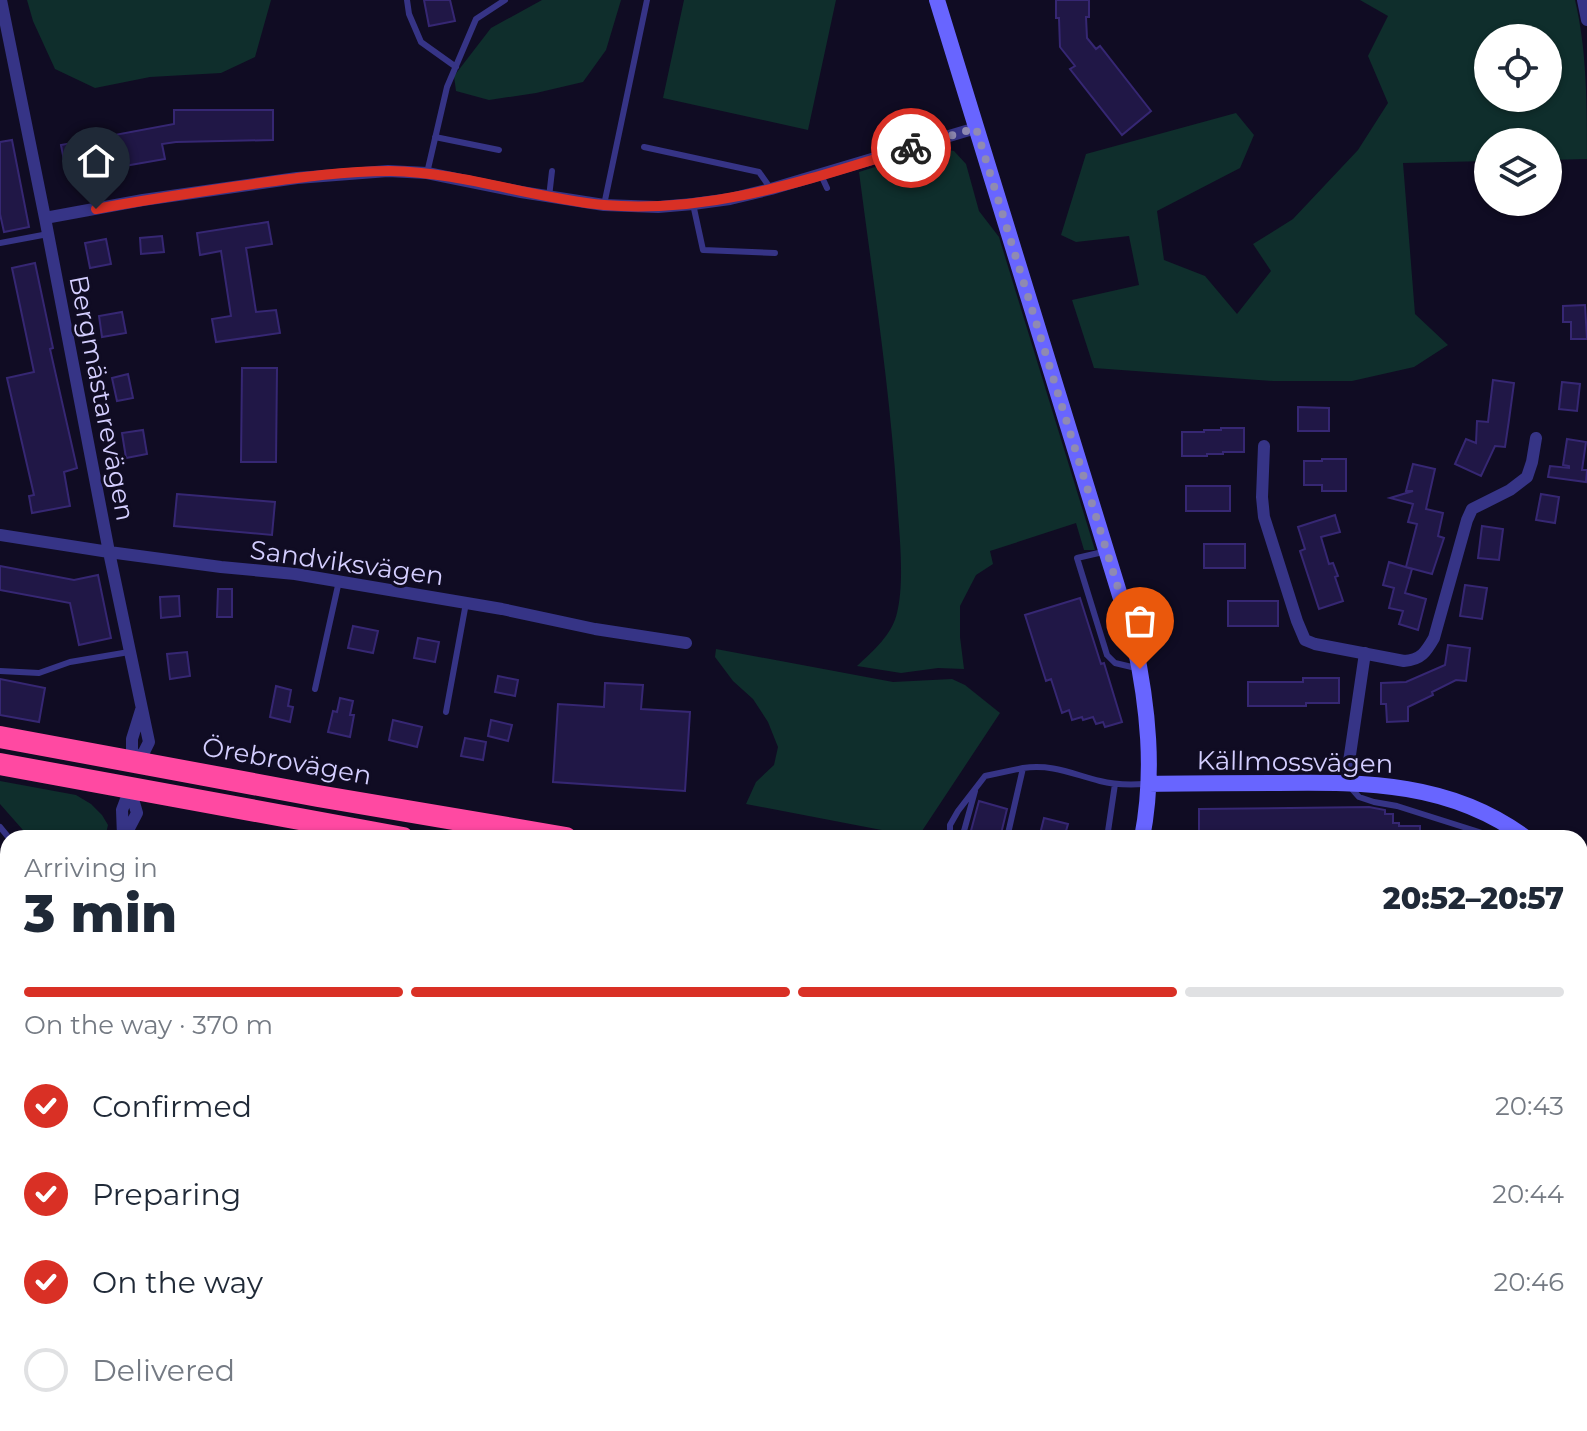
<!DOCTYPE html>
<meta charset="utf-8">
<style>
body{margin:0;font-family:Montserrat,sans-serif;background:#f6f6f7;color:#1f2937;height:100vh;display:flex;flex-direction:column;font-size:30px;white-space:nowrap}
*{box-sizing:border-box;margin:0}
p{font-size:26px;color:#747a83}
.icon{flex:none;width:44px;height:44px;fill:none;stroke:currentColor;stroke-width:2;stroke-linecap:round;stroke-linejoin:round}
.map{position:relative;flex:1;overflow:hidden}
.details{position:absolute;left:0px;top:830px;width:1588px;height:602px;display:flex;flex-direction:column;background:#fff;border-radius:24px 24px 0 0;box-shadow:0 2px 6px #0004}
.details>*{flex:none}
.tools{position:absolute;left:1474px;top:24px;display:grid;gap:16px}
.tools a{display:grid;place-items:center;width:88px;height:88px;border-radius:50%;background:#fff;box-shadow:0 2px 6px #0004;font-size:40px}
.pin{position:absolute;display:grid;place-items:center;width:68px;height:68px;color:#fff;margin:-82px -34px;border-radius:50% 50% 50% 0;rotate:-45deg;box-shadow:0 0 8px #0007}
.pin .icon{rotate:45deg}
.courier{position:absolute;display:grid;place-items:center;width:80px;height:80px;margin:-40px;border:6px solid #d93025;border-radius:50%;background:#fff;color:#222;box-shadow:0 2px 10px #0007}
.headline em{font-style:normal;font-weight:800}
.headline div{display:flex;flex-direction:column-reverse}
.headline{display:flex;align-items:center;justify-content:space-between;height:136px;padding:0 24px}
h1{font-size:52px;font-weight:800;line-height:60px}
.bar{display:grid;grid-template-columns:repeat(4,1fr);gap:12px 8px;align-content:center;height:96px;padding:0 24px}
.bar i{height:10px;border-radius:6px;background:#e0e1e3}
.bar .active{background:#d93025}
.bar p{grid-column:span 4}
ol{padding:0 24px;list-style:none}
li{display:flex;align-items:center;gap:24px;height:88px}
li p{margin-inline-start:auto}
li .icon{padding:8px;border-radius:50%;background:#d93025;color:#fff;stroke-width:4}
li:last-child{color:#747a83}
li i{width:44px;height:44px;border:4px solid #e0e1e3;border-radius:50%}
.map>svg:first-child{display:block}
.green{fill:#0f2e2c;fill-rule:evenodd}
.building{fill:#201746;stroke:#362773;stroke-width:2}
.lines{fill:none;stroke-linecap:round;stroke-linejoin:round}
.lane{stroke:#363486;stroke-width:6}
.street{stroke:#363486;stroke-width:12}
.secondary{stroke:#6865ff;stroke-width:16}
.highway{stroke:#ff49a2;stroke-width:22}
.done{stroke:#8f8ab2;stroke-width:8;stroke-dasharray:0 14.4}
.route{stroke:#d93025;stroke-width:10}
.labels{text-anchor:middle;stroke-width:6;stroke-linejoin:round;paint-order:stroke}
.street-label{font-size:26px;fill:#d4ceff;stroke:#100c23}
</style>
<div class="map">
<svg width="1587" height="1431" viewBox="0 0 1587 1431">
<rect width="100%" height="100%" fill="#100c23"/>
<path class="green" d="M27,0H271L255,57L221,73L150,77L95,88L55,69L33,21Z
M542,0H621L606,50L583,82L536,93L489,100L456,91L454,76L491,28Z
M684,0H836L808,130L663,98Z
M1360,0H1575C1587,50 1587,106 1587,159L1548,160V142H1488V161L1403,163L1415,314L1448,345L1414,367L1352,381H1273L1094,368L1072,300L1139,285L1129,236L1076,242L1061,235L1086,154L1236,113L1254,135L1240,168L1157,211L1164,260L1205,276L1237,314L1271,271L1253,244L1293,219L1358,150L1388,103L1368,56L1388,16ZM1488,38H1548V98H1488Z
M935,148L954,151L966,164L979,211L999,237L1095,550H1084L1076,523L990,551L993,564L976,575L960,606V637L964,669L938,668L901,673L857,666C873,651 892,635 897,613C905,581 899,532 897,498C890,389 873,280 859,172Z
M716,649L893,682L952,679L965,685L1000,713L918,837L746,804L756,782L774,765L778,747L768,722L753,699L733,681L715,657Z
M0,781L76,795L91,804L102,815L108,825L105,838H30L0,804Z"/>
<path class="building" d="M424,0H450L455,21L429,26Z
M1056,0H1089V17H1086L1087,38L1096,49L1100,46L1151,111L1122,135L1070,69L1075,66L1060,47L1059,18H1056Z
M174,110H273V140L176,142L162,144L165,159L67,176L61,145L174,124Z
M12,140L29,227L4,232L0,214V142Z
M268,222L272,244L246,248L256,312L276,310L280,333L216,342L212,319L231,316L221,251L200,255L197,233Z
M162,236L164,252L141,254L140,238Z
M106,239L111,264L90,268L85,243Z
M35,263L53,348L50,349L77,468L64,472L70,506L32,513L29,496L34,495L7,378L34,372L12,268Z
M1585,305L1587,339H1571V322H1563V306Z
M122,312L126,333L102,337L99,316Z
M242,368H277L276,462H241Z
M128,374L133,398L117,401L112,378Z
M1493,380L1514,383L1509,420L1505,447L1495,446L1481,476L1455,464L1466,439L1476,443L1477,421L1488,422Z
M1562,382L1580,384L1577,411L1559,409Z
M1298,407L1329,408V431H1298Z
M1221,428H1244V452H1223V454H1207V456H1182V432H1204V430H1221Z
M143,430L147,454L126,458L122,433Z
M1567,439L1586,442L1582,470H1587L1586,482L1548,477L1550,466L1569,468V466L1563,465Z
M1322,459H1346V491H1322V485H1304V461H1322Z
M1413,464L1435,469L1426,509L1443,513L1438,536L1444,538L1432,574L1406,567L1417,524L1408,522L1413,504L1390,498L1413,491H1406Z
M1186,486H1230V511H1186Z
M177,494L275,502L272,535L174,526Z
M1541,494L1559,497L1555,523L1536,520Z
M1335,515L1340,532L1321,537L1329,564L1333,563L1338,576L1335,577L1343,601L1319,609L1300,551L1305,549L1298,527Z
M1482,526L1503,529L1499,560L1478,558Z
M1204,544H1245V568H1204Z
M1389,562L1412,569L1405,593L1426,599L1418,630L1399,624L1403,611L1389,608L1394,588L1383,585Z
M0,566L74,580L98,575L111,638L79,645L70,603L0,590Z
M1465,585L1487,588L1482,619L1460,616Z
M218,589H232V617H217Z
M179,596L180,616L161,618L160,597Z
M1080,598L1101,664L1104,663L1122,722L1105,727L1103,722L1096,724L1093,717L1083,720L1082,717L1072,720L1069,710L1062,713L1051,679L1046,681L1025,615Z
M1228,601H1278V626H1228Z
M353,626L378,631L373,653L348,648Z
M418,638L439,642L435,662L414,658Z
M1448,645L1470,648L1466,681L1456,680L1432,692L1433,695L1408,707V721L1387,722L1386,704H1381V683L1406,682L1445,665Z
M187,652L190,676L170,679L167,654Z
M498,676L518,680L515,696L495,692Z
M1303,678H1339V703H1306V706H1248V682H1303Z
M0,679L45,688L39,722L0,715Z
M605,683L643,685L641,709L690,712L685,791L553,782L558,704L604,707Z
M276,686L291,690L288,706L293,707L290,722L270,717Z
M340,698L353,701L350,715H354L350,737L328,732L333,711L337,712Z
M393,720L422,727L417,747L389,740Z
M491,720L512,725L508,741L488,736Z
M465,738L486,742L483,760L461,756Z
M979,801L1007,809L1000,838H969Z
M1369,807L1385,810V814H1393V823H1399V826H1420V838H1199V809Z
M1044,818L1068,824L1064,838H1039Z"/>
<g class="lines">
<path class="lane" d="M407,0L409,14L421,42L456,67
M435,137L499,150
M644,147L759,172L771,189
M427,173L447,87L476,19L505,0
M821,175L827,188
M549,197L552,171
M693,204L703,250L775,253
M604,205L647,0
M0,243L48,234
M1103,552L1077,558L1107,655L1115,663L1136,668
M0,671L39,673L70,662L129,652
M315,689L339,581
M446,712L466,603
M1351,788L1359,797L1374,802L1397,806L1498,838
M0,827L9,838
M955,838L950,831V825L958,811L985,776L1023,768
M958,838L964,831L975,791
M1007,838L1023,768C1053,764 1072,774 1100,781C1115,785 1130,785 1145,784
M1107,838L1115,784"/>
<path class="street" d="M1,0L45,218L109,552L149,742L144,752L132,762
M1583,0L1587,20
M45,218L143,200L297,178L388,171L427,173L521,192L604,205L658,207L693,204L730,199L771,189L976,128
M1264,446L1262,497L1264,517L1297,621L1305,640L1315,644L1404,661C1421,660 1426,652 1434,638L1467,520L1472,509L1510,490L1527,477L1532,462L1536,438
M0,535L109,552L221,567L295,574L502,609L595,629L686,643
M132,762V739L141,710
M1346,782L1365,653
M123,836L122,810L130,789
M124,838L137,813L130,789
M0,1001L8,995
M1580,1349L1587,1353
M1359,1424L1373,1431
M141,1431L142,1424
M537,1431L541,1424
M887,1431L892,1424
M1228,1431L1231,1424"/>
<path class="secondary" d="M937,0L1134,641C1148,706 1155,772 1142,838
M1149,784C1192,783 1235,783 1278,783C1367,782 1451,782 1526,838
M1580,891L1587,899"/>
<path class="highway" d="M0,737L318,796L566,838
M0,764L403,838
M1580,1187L1587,1191
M1580,1223L1587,1227"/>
</g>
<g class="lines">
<path class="done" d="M911,148L976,128L1119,591L1134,641L1140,669"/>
<path class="route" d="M96,209C144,200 191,193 239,186C289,179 340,171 390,171C462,172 532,198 604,205C713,214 809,179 911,148"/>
</g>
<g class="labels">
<g class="street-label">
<text transform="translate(102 398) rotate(79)" y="9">Bergmästarevägen</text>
<text transform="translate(347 563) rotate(8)" y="9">Sandviksvägen</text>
<text transform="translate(287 761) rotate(10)" y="9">Örebrovägen</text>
<text transform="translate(1295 762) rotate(1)" y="9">Källmossvägen</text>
</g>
</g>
</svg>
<div class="tools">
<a><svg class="icon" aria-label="locate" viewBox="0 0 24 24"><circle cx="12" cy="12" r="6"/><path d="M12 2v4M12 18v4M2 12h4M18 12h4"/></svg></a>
<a><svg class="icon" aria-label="layers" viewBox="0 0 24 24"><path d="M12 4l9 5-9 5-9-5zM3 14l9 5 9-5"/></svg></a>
</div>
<div class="pin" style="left:1140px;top:669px;background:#ea580c"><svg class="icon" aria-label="bag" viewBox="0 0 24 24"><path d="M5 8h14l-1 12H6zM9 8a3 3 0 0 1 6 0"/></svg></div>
<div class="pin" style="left:96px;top:209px;background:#1f2937"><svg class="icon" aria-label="home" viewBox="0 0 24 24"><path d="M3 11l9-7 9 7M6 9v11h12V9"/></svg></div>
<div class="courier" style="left:911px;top:148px"><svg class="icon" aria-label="bike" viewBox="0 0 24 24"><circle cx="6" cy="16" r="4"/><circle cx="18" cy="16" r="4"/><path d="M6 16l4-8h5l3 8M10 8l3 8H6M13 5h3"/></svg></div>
<section class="details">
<div class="headline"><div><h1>3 min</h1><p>Arriving in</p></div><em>20:52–20:57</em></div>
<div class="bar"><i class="active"></i><i class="active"></i><i class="active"></i><i></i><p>On the way · 370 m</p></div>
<ol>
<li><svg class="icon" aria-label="check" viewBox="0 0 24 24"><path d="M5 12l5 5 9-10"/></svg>Confirmed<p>20:43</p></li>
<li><svg class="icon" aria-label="check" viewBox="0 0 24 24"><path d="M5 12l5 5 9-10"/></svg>Preparing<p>20:44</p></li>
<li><svg class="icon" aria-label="check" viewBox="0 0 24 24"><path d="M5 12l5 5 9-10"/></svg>On the way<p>20:46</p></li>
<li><i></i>Delivered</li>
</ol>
</section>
</div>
